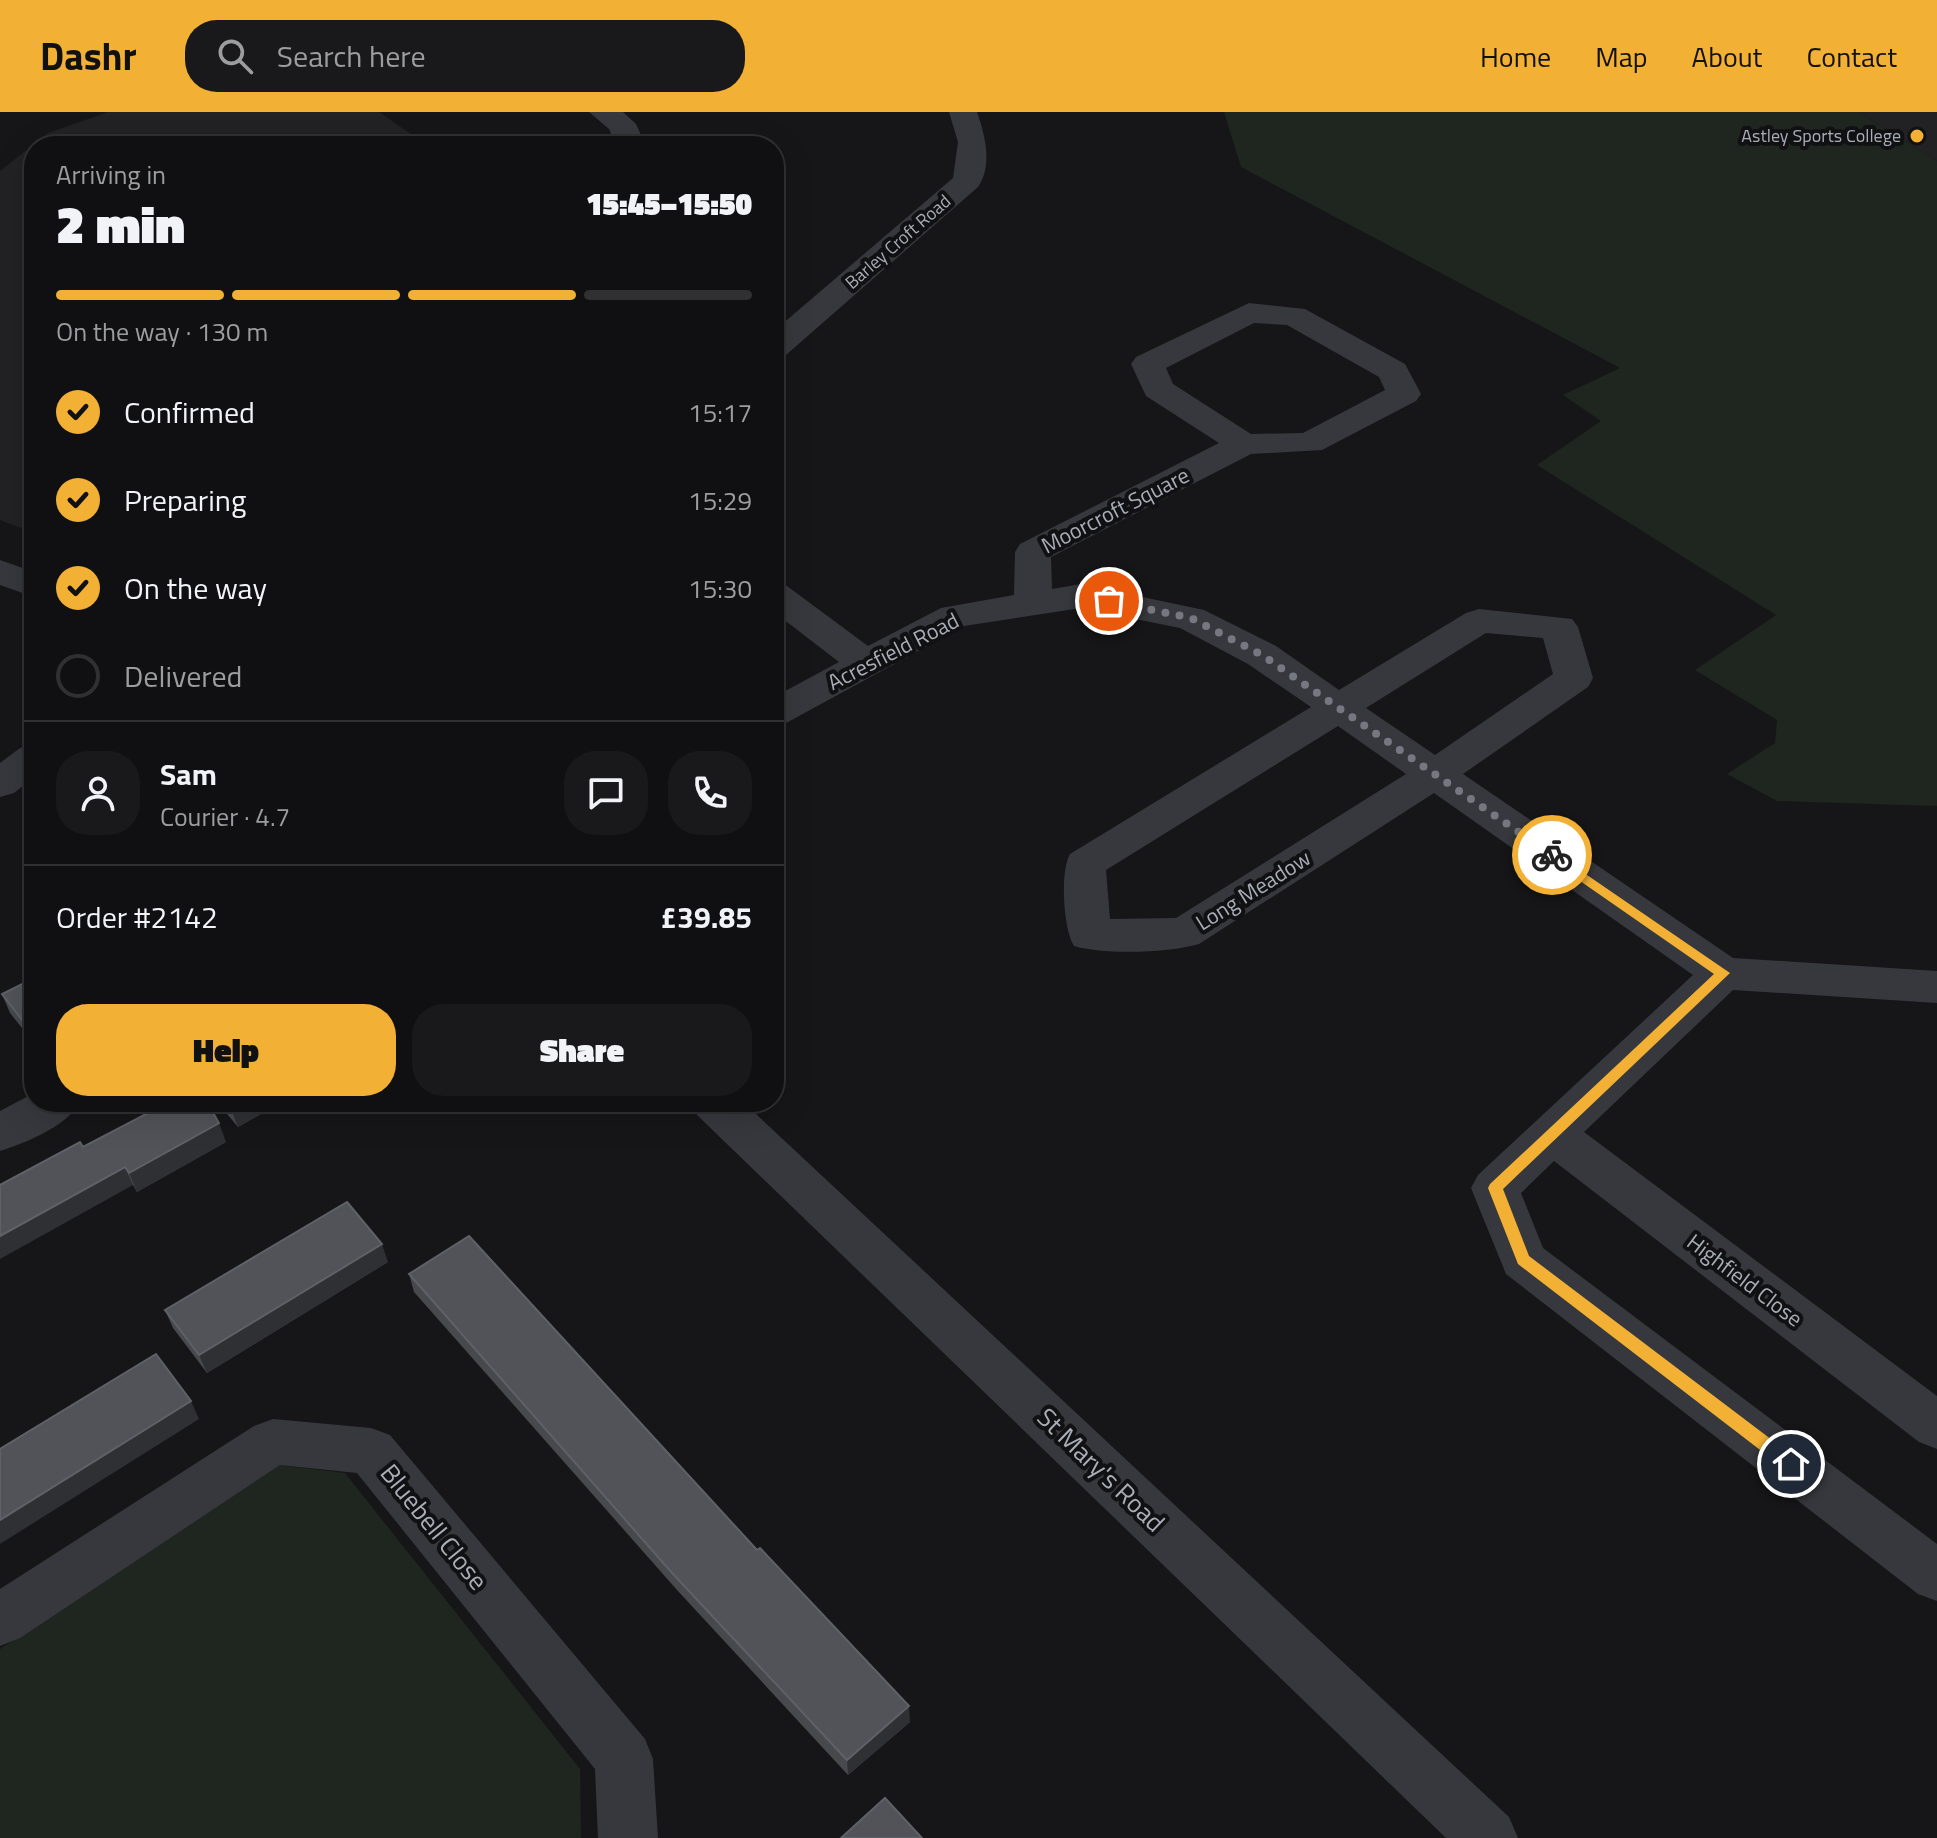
<!DOCTYPE html>
<meta charset="utf-8">
<style>
body{margin:0;font-family:"Titillium Web",sans-serif;background:#19191b;color:#f1f3f6;height:100vh;display:flex;flex-direction:column;font-size:30px;white-space:nowrap}
*{box-sizing:border-box;margin:0}
p{font-size:26px;color:#9c9d9f}
.icon{flex:none;width:44px;height:44px;fill:none;stroke:currentColor;stroke-width:2;stroke-linecap:round;stroke-linejoin:round}
.map{position:relative;flex:1;overflow:hidden}
.side{position:absolute;left:24px;top:24px;width:760px;height:976px;display:flex;flex-direction:column;background:#101012;border-radius:32px;box-shadow:0 8px 32px #0002,0 0 0 2px #303032}
.side>*{flex:none}
.pin{position:absolute;display:grid;place-items:center;width:68px;height:68px;color:#fff;margin:-34px;border:4px solid #fff;border-radius:50%;box-shadow:0 2px 8px #0007}
.courier{position:absolute;display:grid;place-items:center;width:80px;height:80px;margin:-40px;border:6px solid #f2b134;border-radius:50%;background:#fff;color:#222;box-shadow:0 2px 10px #0007}
.headline em{font-style:normal;font-weight:800}
.headline div{display:flex;flex-direction:column-reverse}
.headline{display:flex;align-items:center;justify-content:space-between;height:136px;padding:0 32px}
h1{font-size:52px;font-weight:800;line-height:60px}
.bar{display:grid;grid-template-columns:repeat(4,1fr);gap:12px 8px;align-content:center;height:96px;padding:0 32px}
.bar i{height:10px;border-radius:6px;background:#303032}
.bar .current{background:#f2b134}
.bar p{grid-column:span 4}
.line{display:flex;align-items:center;gap:20px;padding:0 32px;border-top:2px solid #303032}
.line div{flex:1}
.round{display:grid;place-items:center;flex:none;width:84px;height:84px;border-radius:32px;background:#19191b}
ol{padding:0 32px;list-style:none}
li{display:flex;align-items:center;gap:24px;height:88px}
li p{margin-inline-start:auto}
li .icon{padding:8px;border-radius:50%;background:#f2b134;color:#111;stroke-width:4}
li:last-child{color:#9c9d9f}
li i{width:44px;height:44px;border:4px solid #303032;border-radius:50%}
.cta{display:flex;gap:16px;margin-top:auto;padding:16px 32px}
.cta a{flex:1;height:92px;border-radius:32px;background:#f2b134;color:#111;font-size:32px;font-weight:800;line-height:92px;text-align:center}
.cta a+a{background:#19191b;color:#f1f3f6}
header{display:flex;align-items:center;gap:48px;box-sizing:border-box;height:112px;padding:0 40px;background:#f2b134;color:#111}
header strong{font-size:38px}
nav{display:flex;gap:44px;margin-inline-start:auto;font-size:28px}
.search{width:560px;height:72px;background:#19191b;display:flex;align-items:center;gap:20px;box-sizing:border-box;padding:0 28px;border-radius:32px;color:#9c9d9f;font-size:30px}
.map>svg:first-child{display:block}
.built{fill:#222225}
.green{fill:#1e261f}
.lines{fill:none;stroke-linecap:round;stroke-linejoin:round}
.street{fill:#37383d;fill-rule:evenodd}
.wall{fill:#47494d}
.shaded-wall{fill:#2f3033}
.building{fill:#525359;stroke:#5f6168;stroke-width:2}
.route{fill:#f2b134}
.done{stroke:#757880;stroke-width:8;stroke-dasharray:0 14.4}
.poi-dot{fill:#f2b134;stroke:#111113;stroke-width:3}
.labels{text-anchor:middle;stroke-width:8;stroke-linejoin:round;paint-order:stroke}
.far-poi-label{font-size:18px;fill:#a8adb8;stroke:#111113;text-anchor:end}
.far-street-label{font-size:18px;fill:#a8adb8;stroke:#111113}
.street-label{font-size:22px;fill:#a8adb8;stroke:#111113}
.near-street-label{font-size:26px;fill:#a8adb8;stroke:#111113}
</style>
<header>
<strong>Dashr</strong>
<div class="search"><svg class="icon" aria-label="search" viewBox="0 0 24 24"><circle cx="10" cy="10" r="6"/><path d="M15 15l6 6"/></svg>Search here</div>
<nav><a>Home</a><a>Map</a><a>About</a><a>Contact</a></nav>
</header>
<div class="map">
<svg width="1937" height="1726" viewBox="0 0 1937 1726">
<rect width="100%" height="100%" fill="#161618"/>
<path class="built" d="M108,0H379L428,34H34V421L0,408V59L48,21Z
M1858,0H1937V49Z"/>
<path class="green" d="M1224,0H1858L1937,49V694L1777,689L1727,662L1775,631L1777,608L1695,558L1776,503L1537,353L1601,309L1563,283L1620,256L1241,55Z
M280,1353L345,1361L580,1657L581,1726H0V1537Z"/>
<g class="lines">
<path class="street" d="M589,0H623L636,12L646,34H616L609,17Z
M949,0H977C985,23 993,53 978,75L786,243L774,246V219L953,66L958,30Z
M1249,191L1305,197L1405,252L1421,282L1416,289L1322,338L1251,342L1051,445L1052,477L1081,472L1204,498L1276,534L1339,578L1466,501L1479,497L1572,507L1578,515L1593,566L1588,575L1463,662L1733,846L1937,859V891L1733,878L1584,1020L1937,1284V1337L1919,1330L1554,1049L1521,1081L1543,1136L1937,1432V1489L1918,1482L1506,1162L1471,1076L1478,1063L1693,863L1434,681L1199,832C1169,841 1104,843 1074,834C1063,816 1060,759 1070,742L1311,595L1248,552L1180,516L1081,496L964,514L788,610L774,614V585L839,550L774,500V470L787,474L868,534L941,496L1014,483L1015,440L1020,432L1219,331L1146,284L1131,252L1136,245ZM1254,211L1287,213L1379,265L1385,278L1303,321L1251,322L1173,272L1166,256ZM1486,521L1543,526L1553,562L1435,643L1366,596ZM1338,614L1406,662L1176,806L1110,807L1106,758Z
M0,448L34,460V485L0,473Z
M34,632V665L14,681L0,685V651L20,636Z
M34,981V990H80C67,1014 26,1031 0,1039V999Z
M690,990H743L1509,1705L1518,1726H1446L697,1003Z
M273,1307L371,1316L390,1323L645,1627L653,1647L658,1726H598L595,1657L357,1361L280,1353L20,1526L0,1534V1477L254,1314Z"/>
</g>
<path class="wall" d="M34,866V931L10,901L2,882Z
M217,990H282L238,1015Z
M226,1030L137,1080L133,1073L83,1035Z
M388,1150L207,1261L173,1216L165,1198Z
M409,1162L910,1610L848,1663L677,1478L414,1180Z"/>
<path class="shaded-wall" d="M34,909V930L26,913Z
M243,990H282L238,1015L231,997Z
M219,1011L226,1030L137,1080L129,1061Z
M125,1055L133,1073L0,1147V1124Z
M382,1132L388,1150L207,1261L199,1243Z
M191,1289L199,1307L0,1432V1408Z
M909,1594L910,1610L848,1663L847,1648Z"/>
<path class="building" d="M34,866V909L26,913L2,882Z
M169,990H207L219,1011L129,1061L125,1055L0,1124V1073L80,1030L83,1035Z
M226,990H243L231,997Z
M347,1090L382,1132L199,1243L165,1198Z
M469,1124L757,1438L760,1436L909,1594L847,1648L673,1462L409,1162Z
M156,1242L191,1289L0,1408V1337Z
M885,1686L922,1726H841Z"/>
<path class="route" d="M1552,739L1730,861L1503,1077L1529,1144L1797,1347V1357H1785L1518,1152L1488,1076L1490,1072L1714,862L1547,746V740Z"/>
<g class="lines">
<path class="done" d="M1109,489L1191,506L1262,543L1552,743"/>
</g>
<circle class="poi-dot" cx="1917" cy="24" r="8"/>
<g class="labels">
<g class="far-poi-label">
<text x="1901" y="30">Astley Sports College</text>
</g>
<g class="far-street-label">
<text transform="translate(898 130) rotate(-41)" y="6">Barley Croft Road</text>
</g>
<g class="street-label">
<text transform="translate(1115 398) rotate(-27)" y="8">Moorcroft Square</text>
<text transform="translate(893 539) rotate(-27)" y="8">Acresfield Road</text>
<text transform="translate(1253 778) rotate(-32)" y="8">Long Meadow</text>
<text transform="translate(1745 1168) rotate(37)" y="8">Highfield Close</text>
</g>
<g class="near-street-label">
<text transform="translate(1101 1358) rotate(44)" y="9">St Mary's Road</text>
<text transform="translate(434 1415) rotate(51)" y="9">Bluebell Close</text>
</g>
</g>
</svg>
<div class="pin" style="left:1109px;top:489px;background:#ea580c"><svg class="icon" aria-label="bag" viewBox="0 0 24 24"><path d="M5 8h14l-1 12H6zM9 8a3 3 0 0 1 6 0"/></svg></div>
<div class="pin" style="left:1791px;top:1352px;background:#1f2937"><svg class="icon" aria-label="home" viewBox="0 0 24 24"><path d="M3 11l9-7 9 7M6 9v11h12V9"/></svg></div>
<div class="courier" style="left:1552px;top:743px"><svg class="icon" aria-label="bike" viewBox="0 0 24 24"><circle cx="6" cy="16" r="4"/><circle cx="18" cy="16" r="4"/><path d="M6 16l4-8h5l3 8M10 8l3 8H6M13 5h3"/></svg></div>
<section class="side">
<div class="headline"><div><h1>2 min</h1><p>Arriving in</p></div><em>15:45–15:50</em></div>
<div class="bar"><i class="current"></i><i class="current"></i><i class="current"></i><i></i><p>On the way · 130 m</p></div>
<ol>
<li><svg class="icon" aria-label="check" viewBox="0 0 24 24"><path d="M5 12l5 5 9-10"/></svg>Confirmed<p>15:17</p></li>
<li><svg class="icon" aria-label="check" viewBox="0 0 24 24"><path d="M5 12l5 5 9-10"/></svg>Preparing<p>15:29</p></li>
<li><svg class="icon" aria-label="check" viewBox="0 0 24 24"><path d="M5 12l5 5 9-10"/></svg>On the way<p>15:30</p></li>
<li><i></i>Delivered</li>
</ol>
<div class="line" style="height:144px"><a class="round"><svg class="icon" aria-label="person" viewBox="0 0 24 24"><circle cx="12" cy="8" r="4"/><path d="M4 21q1-7 8-7t8 7"/></svg></a><div><b>Sam</b><p>Courier · 4.7</p></div><a class="round"><svg class="icon" aria-label="chat" viewBox="0 0 24 24"><path d="M4 5h16v11H9l-5 4z"/></svg></a><a class="round"><svg class="icon" aria-label="phone" viewBox="0 0 24 24"><path d="M5 4h4l2 5-3 2q2 4 5 5l2-3 5 2v4C11 20 4 13 5 4z"/></svg></a></div>
<div class="line" style="height:104px"><div>Order #2142</div><b>£39.85</b></div>
<div class="cta"><a>Help</a><a>Share</a></div>
</section>
</div>
